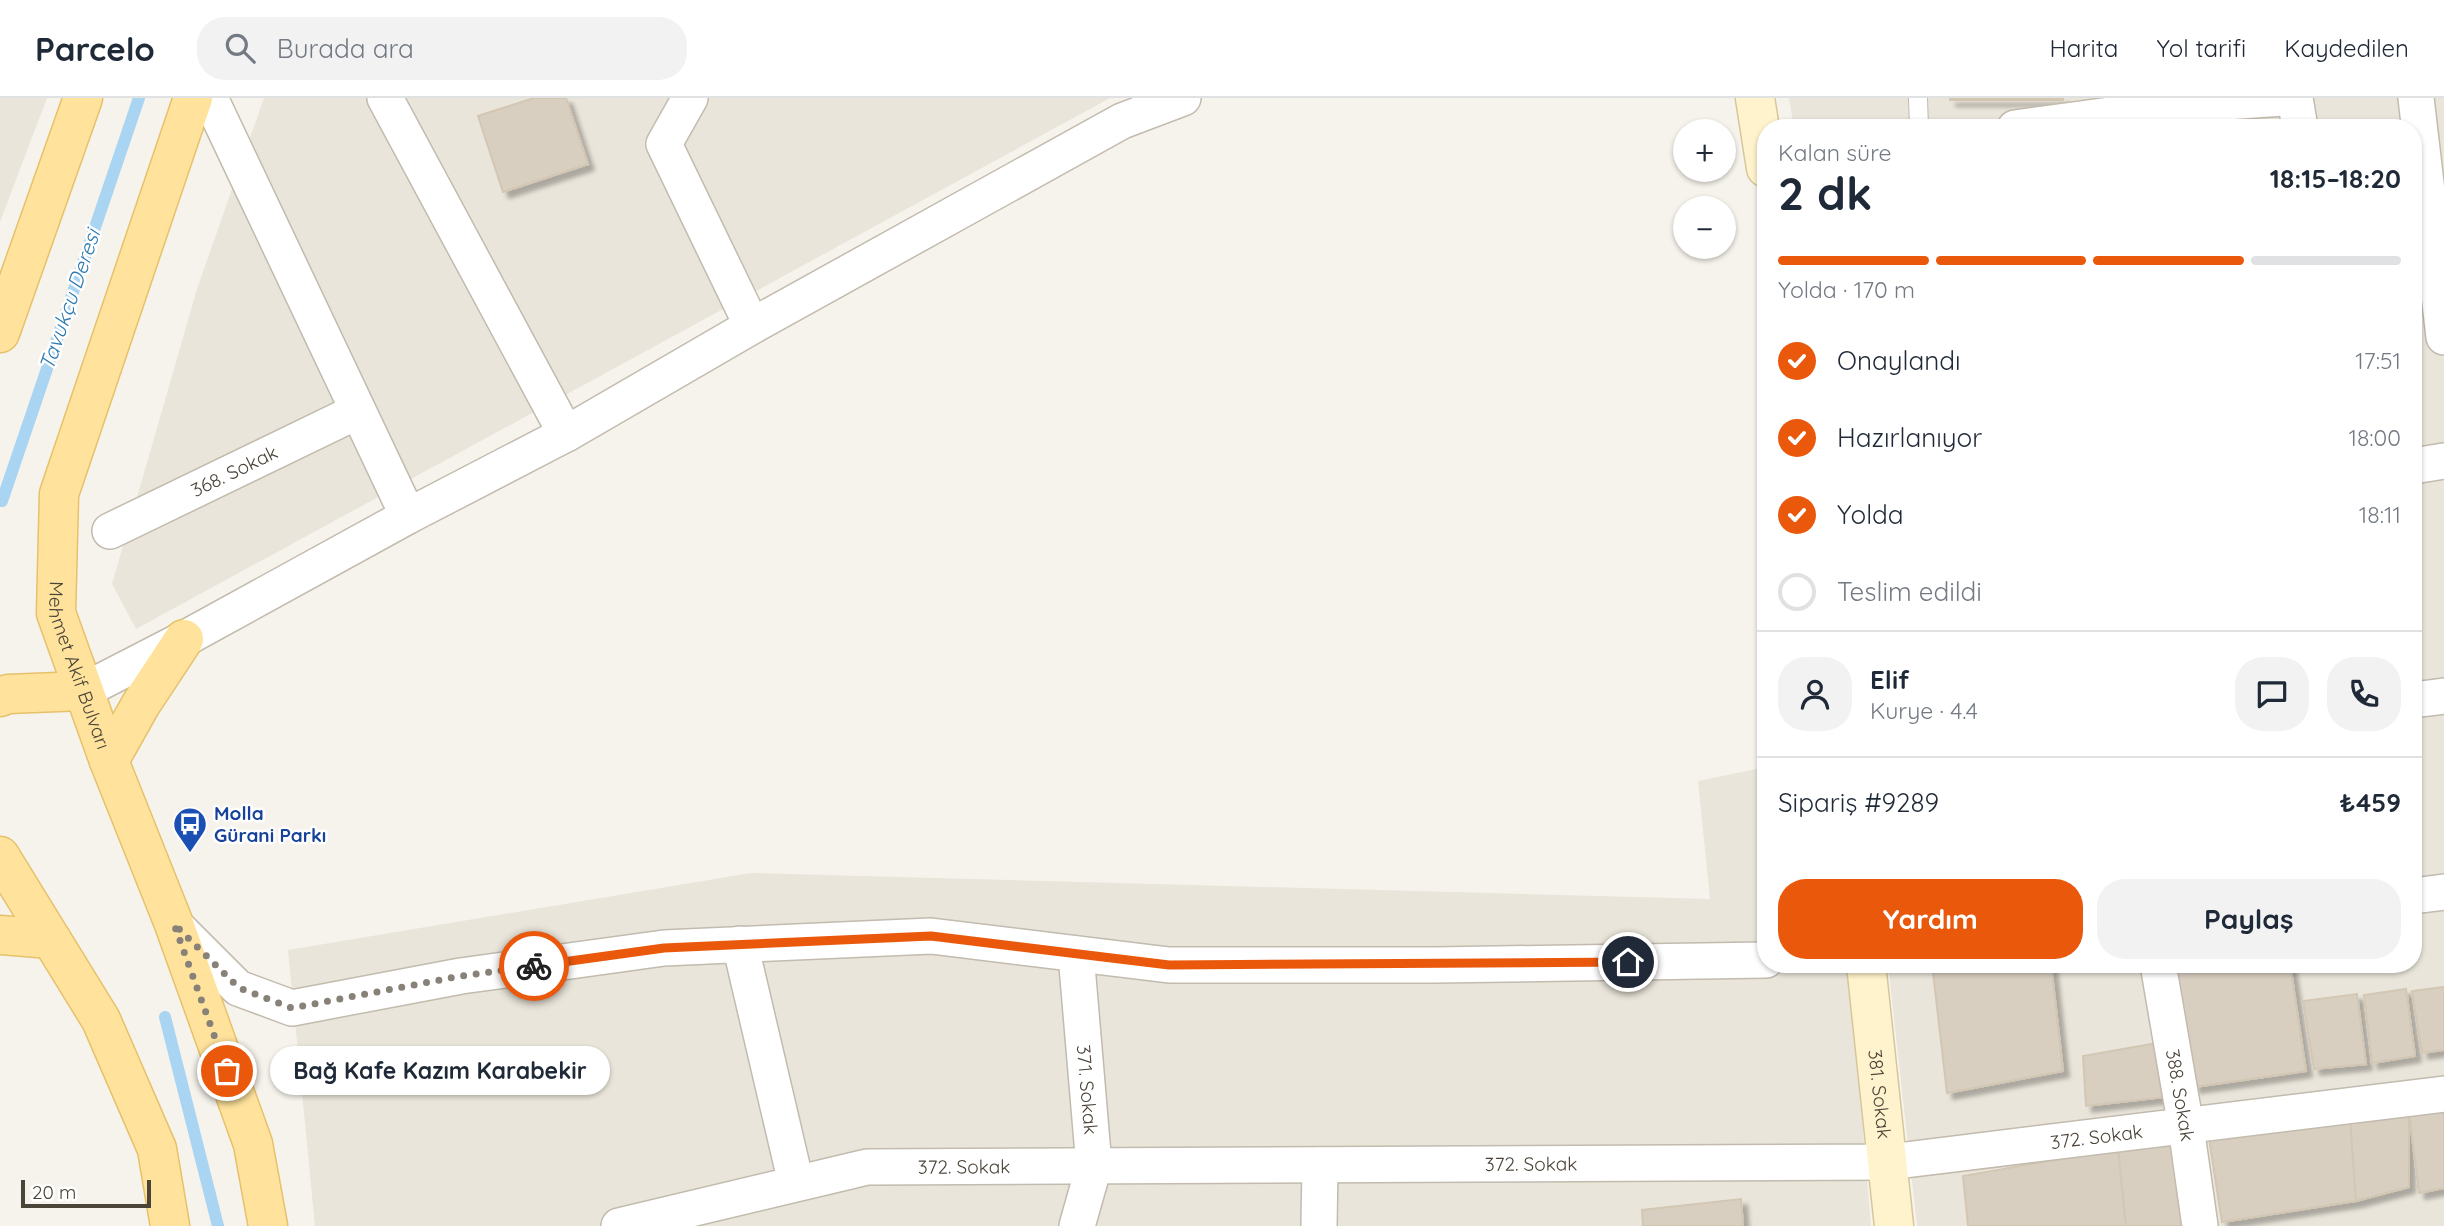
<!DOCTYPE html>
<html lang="tr">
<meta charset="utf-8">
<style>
body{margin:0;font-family:Quicksand,sans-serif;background:#f2f2f3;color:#1f2937;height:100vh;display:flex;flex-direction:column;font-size:26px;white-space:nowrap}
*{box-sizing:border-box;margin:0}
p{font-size:23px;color:#747a83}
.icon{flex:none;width:38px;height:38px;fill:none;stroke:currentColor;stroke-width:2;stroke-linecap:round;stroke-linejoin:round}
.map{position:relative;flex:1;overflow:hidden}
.panel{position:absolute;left:1757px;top:21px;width:665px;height:854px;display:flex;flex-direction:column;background:#fff;border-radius:28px;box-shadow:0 2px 5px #0004}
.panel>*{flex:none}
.buttons{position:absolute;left:1673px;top:21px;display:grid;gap:14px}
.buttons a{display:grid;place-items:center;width:63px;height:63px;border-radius:50%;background:#fff;box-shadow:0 2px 5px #0004;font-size:35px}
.scale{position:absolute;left:21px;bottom:18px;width:130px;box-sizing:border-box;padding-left:7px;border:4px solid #4b4439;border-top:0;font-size:19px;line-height:24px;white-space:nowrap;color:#4b4439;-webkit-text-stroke:5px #fff;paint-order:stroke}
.pin{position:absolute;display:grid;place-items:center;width:60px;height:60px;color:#fff;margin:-30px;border:4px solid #fff;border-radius:50%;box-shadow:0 2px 7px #0007}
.courier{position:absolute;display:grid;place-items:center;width:70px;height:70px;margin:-35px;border:5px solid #ea580c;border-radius:50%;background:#fff;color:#222;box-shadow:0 2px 9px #0007}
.bubble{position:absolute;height:49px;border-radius:24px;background:#fff;box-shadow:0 2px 5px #0004;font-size:23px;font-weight:800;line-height:49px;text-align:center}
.head em{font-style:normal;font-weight:800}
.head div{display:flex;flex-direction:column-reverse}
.head{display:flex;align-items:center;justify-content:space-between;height:119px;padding:0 21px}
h1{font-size:46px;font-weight:800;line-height:52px}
.bar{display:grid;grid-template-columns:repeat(4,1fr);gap:10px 7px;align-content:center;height:84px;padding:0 21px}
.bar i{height:9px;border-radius:5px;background:#e0e1e3}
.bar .on{background:#ea580c}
.bar p{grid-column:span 4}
.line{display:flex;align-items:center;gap:18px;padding:0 21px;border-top:2px solid #e0e1e3}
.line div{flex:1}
.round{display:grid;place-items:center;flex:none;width:74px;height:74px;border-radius:28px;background:#f2f2f3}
ol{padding:0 21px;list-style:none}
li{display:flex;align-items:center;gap:21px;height:77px}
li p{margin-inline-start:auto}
li .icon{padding:7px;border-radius:50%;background:#ea580c;color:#fff;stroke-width:4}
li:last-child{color:#747a83}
li i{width:38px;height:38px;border:4px solid #e0e1e3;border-radius:50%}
.primary-button{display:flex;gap:14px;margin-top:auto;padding:14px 21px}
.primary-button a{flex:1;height:80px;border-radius:28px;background:#ea580c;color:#fff;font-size:28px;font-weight:800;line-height:80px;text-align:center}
.primary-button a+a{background:#f2f2f3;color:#1f2937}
header{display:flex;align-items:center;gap:42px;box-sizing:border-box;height:98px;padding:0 35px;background:#fff;border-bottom:2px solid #e0e1e3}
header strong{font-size:33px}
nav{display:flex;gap:38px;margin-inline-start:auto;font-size:24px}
.search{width:490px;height:63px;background:#f2f2f3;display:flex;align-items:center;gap:18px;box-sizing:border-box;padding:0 24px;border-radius:28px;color:#747a83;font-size:26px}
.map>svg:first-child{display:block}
.residential{fill:#eae5da}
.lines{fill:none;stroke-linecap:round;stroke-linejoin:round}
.stream{stroke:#a9d4f2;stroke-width:12}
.building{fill:#d8cfc1;stroke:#d3c7b4;stroke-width:2;filter:url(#shadow)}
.lane-casing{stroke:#c2bbae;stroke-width:20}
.street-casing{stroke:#c2bbae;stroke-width:38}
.secondary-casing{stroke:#d6c79b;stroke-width:41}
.primary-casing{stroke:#e6c16a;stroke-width:41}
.lane{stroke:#fff;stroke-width:18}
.street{stroke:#fff;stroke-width:35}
.secondary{stroke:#fff3cd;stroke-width:38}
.primary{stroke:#ffe39c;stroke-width:38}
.done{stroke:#878178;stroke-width:7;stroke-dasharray:0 12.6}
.route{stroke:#ea580c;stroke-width:9}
.labels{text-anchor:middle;stroke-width:5;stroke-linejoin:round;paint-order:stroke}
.street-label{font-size:19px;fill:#4b4439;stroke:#fff}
.transit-label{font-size:19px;font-weight:bold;fill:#164399;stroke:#fff;text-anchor:start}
.water-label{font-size:21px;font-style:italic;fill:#2e7ab2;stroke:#fff}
</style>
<header>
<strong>Parcelo</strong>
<div class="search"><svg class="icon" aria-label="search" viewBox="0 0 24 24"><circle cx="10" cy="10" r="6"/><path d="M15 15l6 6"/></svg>Burada ara</div>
<nav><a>Harita</a><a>Yol tarifi</a><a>Kaydedilen</a></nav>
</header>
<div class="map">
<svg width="2444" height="1128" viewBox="0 0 2444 1128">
<defs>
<filter id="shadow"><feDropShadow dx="6" dy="6" stdDeviation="2" flood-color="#0004"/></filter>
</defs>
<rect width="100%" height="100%" fill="#f6f3ec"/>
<path class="residential" d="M0,0H47L0,124Z
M264,0H1110L136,531L112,486L197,191Z
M1789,0H2444V1128H1917L1888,866H2413V30H1794Z
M1766,669V866H1849L1871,1128H315L288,852L751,775L1710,801L1698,683Z"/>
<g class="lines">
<path class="stream" d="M2,403L139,0
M165,919L218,1128"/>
</g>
<path class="building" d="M534,0H566L588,66L503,94L478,18Z
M1950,0H2063V2H1950Z
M1932,866H2051L2063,973L1947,995Z
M2175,866H2290L2306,973L2194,989Z
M2444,889V952L2422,955L2412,893Z
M2406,891L2415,958L2372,965L2364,897Z
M2357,896L2366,966L2314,971L2303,903Z
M2163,944L2174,998L2086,1008L2083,958Z
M2444,1008V1090L2419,1095L2409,1013Z
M2409,1013V1089L2356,1103L2350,1021Z
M2350,1021L2356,1103L2222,1124L2209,1040Z
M2172,1046L2184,1128H2126L2118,1051Z
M2118,1051L2126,1128H1968L1963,1078Z
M1741,1101L1743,1128H1643L1642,1112Z"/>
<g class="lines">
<g class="lane-casing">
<path id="lane" d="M1918,0L1919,30"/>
</g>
<g class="street-casing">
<g id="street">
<path d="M210,0L408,418"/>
<path d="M385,0L566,336"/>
<path d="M690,0L664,46L752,228"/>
<path d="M2295,0L2300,30"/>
<path d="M2416,0L2444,239"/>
<path d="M2015,30L2184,7L2283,0"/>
<path d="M2413,368L2444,363"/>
<path id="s1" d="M110,433L358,313"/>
<path d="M83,593L184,541L408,418L566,336L752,228L1122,23L1183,0"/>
<path d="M2413,602L2444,598"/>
<path d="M2413,798L2444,794"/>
<path d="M174,826L238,890L292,910L461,878L664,850L931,838L1169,867H1435L1766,862"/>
<path d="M740,846L796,1085"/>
<path id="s2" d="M1076,856L1094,1068L1077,1128"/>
<path id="s3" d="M2158,866L2186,1029L2200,1128"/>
<path id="s4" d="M619,1128L867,1069L1889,1064L2444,996"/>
<path d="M1319,1128L1320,1067"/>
</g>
</g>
<g class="secondary-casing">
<g id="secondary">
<path d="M1755,0L1766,70"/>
<path id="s5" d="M1866,866L1894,1128"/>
</g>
</g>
<g class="primary-casing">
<g id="primary">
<path id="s6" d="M193,0L59,396L56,515L109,663L174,826L253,1046L268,1128"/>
<path d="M0,235L83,0"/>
<path d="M0,599L8,596L83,593"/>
<path d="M109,663L141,606L184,541"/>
<path d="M0,758L101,922L157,1051L170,1128"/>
<path d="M0,837L51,841"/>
</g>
</g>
<use href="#lane" class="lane"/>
<use href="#street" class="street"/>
<use href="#secondary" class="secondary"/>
<use href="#primary" class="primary"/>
</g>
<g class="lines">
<path class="done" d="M227,973L174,826L239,890L292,910L461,878L534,868"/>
<path class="route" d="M534,868L664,850L931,838L1169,867L1628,864"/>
</g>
<defs>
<g id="bus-pin" transform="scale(1.75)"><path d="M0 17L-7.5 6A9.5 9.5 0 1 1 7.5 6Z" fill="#1a4fb4" stroke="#fff"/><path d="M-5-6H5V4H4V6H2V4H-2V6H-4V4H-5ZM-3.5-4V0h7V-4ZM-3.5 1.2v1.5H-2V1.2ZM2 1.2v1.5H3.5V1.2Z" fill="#fff"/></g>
</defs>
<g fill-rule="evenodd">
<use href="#bus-pin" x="190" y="726"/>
</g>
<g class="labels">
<g class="street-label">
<text dy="7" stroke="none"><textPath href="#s1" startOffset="138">368. Sokak</textPath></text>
<text dy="7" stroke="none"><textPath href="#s6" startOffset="593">Mehmet Akif Bulvarı</textPath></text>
<text dy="7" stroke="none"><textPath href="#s2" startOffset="136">371. Sokak</textPath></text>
<text dy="7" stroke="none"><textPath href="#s5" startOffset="131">381. Sokak</textPath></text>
<text dy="7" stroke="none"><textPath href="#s3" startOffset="133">388. Sokak</textPath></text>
<text dy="7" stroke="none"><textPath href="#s4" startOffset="1486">372. Sokak</textPath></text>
<text dy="7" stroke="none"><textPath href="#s4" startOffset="919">372. Sokak</textPath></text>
<text dy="7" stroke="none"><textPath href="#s4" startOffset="352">372. Sokak</textPath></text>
</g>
<g class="transit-label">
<text x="214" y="722">Molla<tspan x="214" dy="22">Gürani Parkı</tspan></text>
</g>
<g class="water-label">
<text transform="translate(70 202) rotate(-71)" y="7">Tavukçu Deresi</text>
</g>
</g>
</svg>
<div class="buttons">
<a>+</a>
<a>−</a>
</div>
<div class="scale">20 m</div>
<div class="pin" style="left:227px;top:973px;background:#ea580c"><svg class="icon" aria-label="bag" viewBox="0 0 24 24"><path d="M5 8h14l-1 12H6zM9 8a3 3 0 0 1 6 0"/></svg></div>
<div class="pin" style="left:1628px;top:864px;background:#1f2937"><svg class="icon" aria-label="home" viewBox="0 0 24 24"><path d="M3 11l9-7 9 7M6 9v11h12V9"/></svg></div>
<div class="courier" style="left:534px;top:868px"><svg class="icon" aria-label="bike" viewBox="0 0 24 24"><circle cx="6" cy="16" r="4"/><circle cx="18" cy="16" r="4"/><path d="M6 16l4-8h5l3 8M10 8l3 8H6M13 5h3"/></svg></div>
<div class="bubble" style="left:270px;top:948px;width:340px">Bağ Kafe Kazım Karabekir</div>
<section class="panel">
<div class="head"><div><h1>2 dk</h1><p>Kalan süre</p></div><em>18:15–18:20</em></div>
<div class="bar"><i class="on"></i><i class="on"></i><i class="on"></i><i></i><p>Yolda · 170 m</p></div>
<ol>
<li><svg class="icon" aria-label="check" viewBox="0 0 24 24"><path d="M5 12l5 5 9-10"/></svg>Onaylandı<p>17:51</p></li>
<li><svg class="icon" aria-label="check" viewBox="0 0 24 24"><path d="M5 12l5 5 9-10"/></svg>Hazırlanıyor<p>18:00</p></li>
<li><svg class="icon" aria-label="check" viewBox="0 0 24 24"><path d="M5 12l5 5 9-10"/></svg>Yolda<p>18:11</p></li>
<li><i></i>Teslim edildi</li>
</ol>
<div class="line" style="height:126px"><a class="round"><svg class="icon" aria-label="person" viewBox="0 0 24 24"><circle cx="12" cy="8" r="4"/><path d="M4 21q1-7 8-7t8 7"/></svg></a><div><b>Elif</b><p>Kurye · 4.4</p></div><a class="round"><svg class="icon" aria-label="chat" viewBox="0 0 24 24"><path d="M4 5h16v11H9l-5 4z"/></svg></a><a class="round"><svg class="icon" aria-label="phone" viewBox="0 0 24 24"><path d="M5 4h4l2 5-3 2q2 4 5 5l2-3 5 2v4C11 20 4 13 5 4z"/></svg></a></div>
<div class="line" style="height:91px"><div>Sipariş #9289</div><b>₺459</b></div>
<div class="primary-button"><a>Yardım</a><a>Paylaş</a></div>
</section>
</div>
